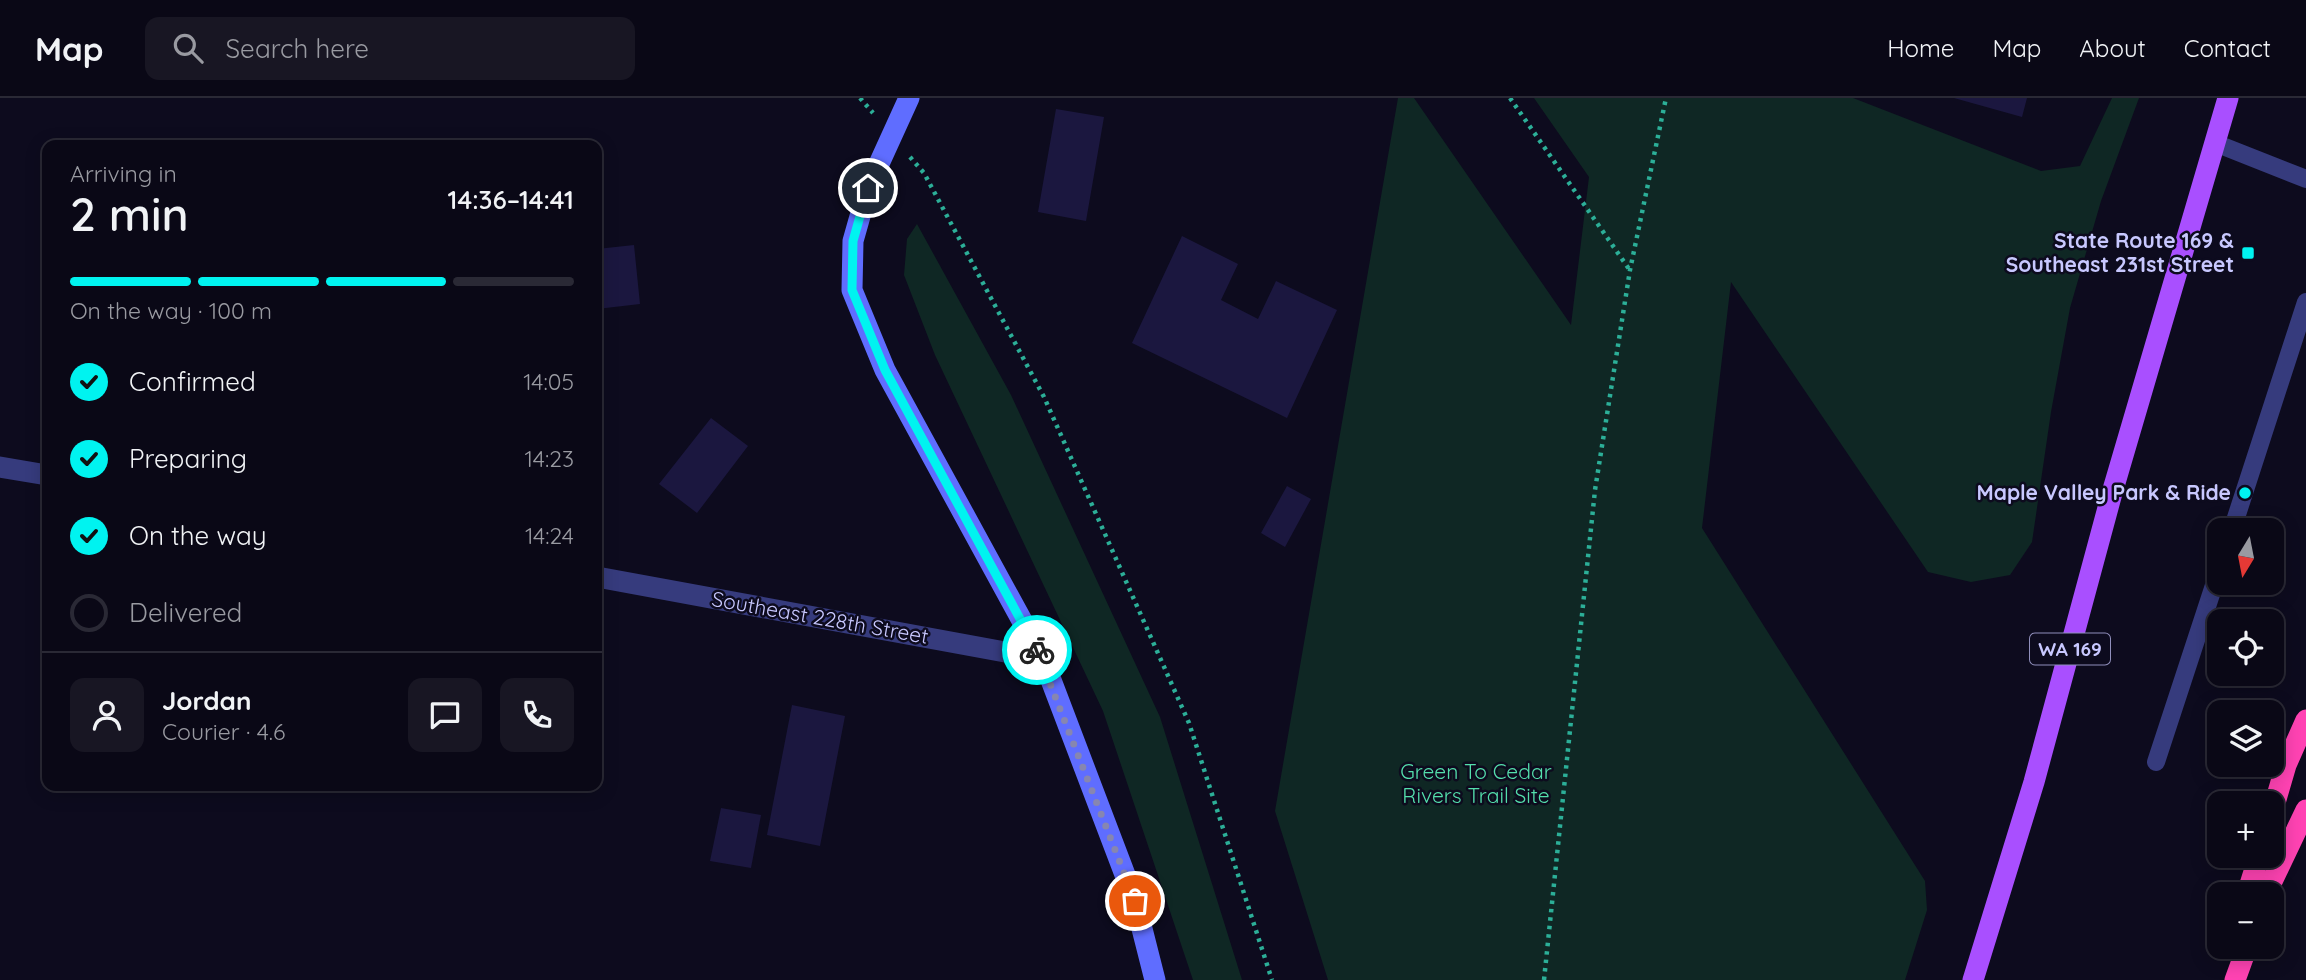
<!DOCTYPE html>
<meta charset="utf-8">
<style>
body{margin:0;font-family:Quicksand,sans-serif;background:#181623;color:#f1f3f6;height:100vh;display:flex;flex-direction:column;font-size:26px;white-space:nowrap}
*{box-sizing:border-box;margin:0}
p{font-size:23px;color:#999aa1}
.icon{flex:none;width:38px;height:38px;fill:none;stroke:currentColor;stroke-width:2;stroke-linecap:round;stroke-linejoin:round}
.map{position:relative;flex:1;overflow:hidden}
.panel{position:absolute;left:42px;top:42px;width:560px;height:651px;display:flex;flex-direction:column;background:#0a0816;border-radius:14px;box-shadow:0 4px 18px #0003,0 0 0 2px #2a2935}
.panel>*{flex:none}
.needle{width:46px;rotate:190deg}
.tools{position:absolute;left:2207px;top:420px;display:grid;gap:14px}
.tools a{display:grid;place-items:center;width:77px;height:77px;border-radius:14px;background:#0a0816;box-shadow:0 4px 18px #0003,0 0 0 2px #2a2935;font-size:35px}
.pin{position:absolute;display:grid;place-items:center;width:60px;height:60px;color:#fff;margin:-30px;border:4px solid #fff;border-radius:50%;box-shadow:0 2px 7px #0007}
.courier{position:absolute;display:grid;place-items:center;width:70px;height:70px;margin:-35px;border:5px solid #00f3f0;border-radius:50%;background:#fff;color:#222;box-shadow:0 2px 9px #0007}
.summary em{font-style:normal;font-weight:600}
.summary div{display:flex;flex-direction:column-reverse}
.summary{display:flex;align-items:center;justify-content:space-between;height:119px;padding:0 28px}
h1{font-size:46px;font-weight:600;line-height:52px}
.bar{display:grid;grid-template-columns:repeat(4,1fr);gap:10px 7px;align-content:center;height:84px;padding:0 28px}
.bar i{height:9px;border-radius:5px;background:#2a2935}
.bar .on{background:#00f3f0}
.bar p{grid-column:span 4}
.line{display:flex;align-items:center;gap:18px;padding:0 28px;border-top:2px solid #2a2935}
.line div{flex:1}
.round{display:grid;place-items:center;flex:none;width:74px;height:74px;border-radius:14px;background:#181623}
ol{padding:0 28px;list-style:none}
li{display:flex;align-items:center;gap:21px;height:77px}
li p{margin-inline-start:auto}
li .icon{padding:7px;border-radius:50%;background:#00f3f0;color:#111;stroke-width:4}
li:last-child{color:#999aa1}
li i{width:38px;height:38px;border:4px solid #2a2935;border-radius:50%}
header{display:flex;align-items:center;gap:42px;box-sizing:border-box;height:98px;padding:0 35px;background:#0a0816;border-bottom:2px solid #2a2935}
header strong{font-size:33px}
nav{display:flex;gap:38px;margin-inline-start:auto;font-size:24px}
.search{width:490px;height:63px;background:#181623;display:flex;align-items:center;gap:18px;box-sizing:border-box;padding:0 24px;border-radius:14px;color:#999aa1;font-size:26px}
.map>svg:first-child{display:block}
.green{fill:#0f2724}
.building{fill:#1b173f}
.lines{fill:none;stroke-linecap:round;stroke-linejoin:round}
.path{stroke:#2caf98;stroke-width:4.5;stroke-dasharray:3.5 5;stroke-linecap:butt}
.lane{stroke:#363b7d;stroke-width:18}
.street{stroke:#363b7d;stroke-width:21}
.secondary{stroke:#5f6dff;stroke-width:21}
.primary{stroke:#a94fff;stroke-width:21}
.highway{stroke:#ff43b3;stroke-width:21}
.done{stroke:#8786b0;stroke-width:7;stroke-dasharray:0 12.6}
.route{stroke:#00f3f0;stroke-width:9}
.poi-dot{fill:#00f3f0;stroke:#0d0b1e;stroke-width:2.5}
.labels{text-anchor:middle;stroke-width:5;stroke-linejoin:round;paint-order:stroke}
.shield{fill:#0d0b1e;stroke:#908fbc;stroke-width:2}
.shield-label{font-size:19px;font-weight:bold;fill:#c8c8ff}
.poi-label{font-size:21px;font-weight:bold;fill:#c8c8ff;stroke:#0d0b1e;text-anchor:end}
.street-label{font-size:21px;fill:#c8c8ff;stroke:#0d0b1e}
.park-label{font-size:21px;fill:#54dfac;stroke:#0d0b1e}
</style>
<header>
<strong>Map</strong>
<div class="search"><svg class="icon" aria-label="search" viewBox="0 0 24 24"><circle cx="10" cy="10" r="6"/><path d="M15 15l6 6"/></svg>Search here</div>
<nav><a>Home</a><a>Map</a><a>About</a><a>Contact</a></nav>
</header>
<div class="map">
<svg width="2306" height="882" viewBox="0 0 2306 882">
<rect width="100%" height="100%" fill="#0d0b1e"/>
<path class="green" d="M1398,0H1414L1571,227L1589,79L1534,0H1853L2041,73L2080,68L2112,0H2139L2101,103L2070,210L2051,314L2032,444L2010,477L1971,484L1928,474L1731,184L1702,430L1925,783L1927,812L1905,882H1328L1275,713Z
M917,126L1011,297L1160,619L1242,882H1193L1103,613L935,257L904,177L907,141Z"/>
<path class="building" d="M1954,0H2027L2022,19Z
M1056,11L1104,19L1086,123L1038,114Z
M1182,138L1238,166L1221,202L1258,221L1276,183L1337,212L1287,320L1132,245Z
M634,147L640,206L597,211V151Z
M711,320L748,348L697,415L659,386Z
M1287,388L1311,401L1285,449L1261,435Z
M792,607L845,618L820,748L767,737Z
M721,710L761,717L751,770L710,763Z"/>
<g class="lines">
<path class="path" d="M860,0L873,15
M1510,0L1629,171
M910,59L924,75L1044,299L1189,625L1272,882
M1544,882L1595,392L1630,172L1666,0"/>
<path class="lane" d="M2215,45L2306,81
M2232,432L2306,204
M2156,664L2219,472"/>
<path class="street" d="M0,369L47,377
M597,479L1043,561"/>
<path class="secondary" d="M909,0L868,90L853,143L852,192L885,272L1043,561L1135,803L1155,882"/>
<path class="primary" d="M1973,882L2034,684L2112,395L2228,0"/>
<path class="highway" d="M2272,715L2286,667L2306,622
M2247,796L2259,758
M2266,796L2306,712
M2235,882L2247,849"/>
</g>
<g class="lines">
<path class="done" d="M1037,552L1135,803"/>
<path class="route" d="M868,90L853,143L852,192L885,272L1037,552"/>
</g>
<g class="poi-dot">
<rect x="2241" y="148" width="14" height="14" rx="3.5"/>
<circle cx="2245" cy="395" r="7"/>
</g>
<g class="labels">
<rect class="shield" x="2030" y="535.5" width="80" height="31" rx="5"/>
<g class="shield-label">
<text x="2070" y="558">WA 169</text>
</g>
<g class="poi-label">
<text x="2234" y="150">State Route 169 &amp;<tspan x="2234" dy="24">Southeast 231st Street</tspan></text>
<text x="2231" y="402">Maple Valley Park &amp; Ride</text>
</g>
<g class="street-label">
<text transform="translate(820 520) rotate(10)" y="7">Southeast 228th Street</text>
</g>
<g class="park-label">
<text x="1476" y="681">Green To Cedar<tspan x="1476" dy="24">Rivers Trail Site</tspan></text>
</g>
</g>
</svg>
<div class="tools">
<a><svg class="needle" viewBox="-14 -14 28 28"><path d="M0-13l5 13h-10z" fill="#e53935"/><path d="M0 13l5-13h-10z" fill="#999aa1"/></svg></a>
<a><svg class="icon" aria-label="locate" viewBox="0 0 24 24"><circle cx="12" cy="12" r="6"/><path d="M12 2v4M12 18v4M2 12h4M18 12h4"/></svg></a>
<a><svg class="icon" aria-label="layers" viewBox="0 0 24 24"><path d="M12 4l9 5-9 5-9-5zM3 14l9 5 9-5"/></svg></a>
<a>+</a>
<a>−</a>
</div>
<div class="pin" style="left:1135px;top:803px;background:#ea580c"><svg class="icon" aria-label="bag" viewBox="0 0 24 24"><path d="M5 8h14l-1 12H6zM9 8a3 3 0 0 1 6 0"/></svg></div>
<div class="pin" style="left:868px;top:90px;background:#1f2937"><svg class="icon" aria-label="home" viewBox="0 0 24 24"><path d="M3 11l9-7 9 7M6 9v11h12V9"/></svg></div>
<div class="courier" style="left:1037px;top:552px"><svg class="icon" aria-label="bike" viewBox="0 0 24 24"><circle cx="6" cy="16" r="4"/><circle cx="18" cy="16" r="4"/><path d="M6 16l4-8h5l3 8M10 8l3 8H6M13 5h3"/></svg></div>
<section class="panel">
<div class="summary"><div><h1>2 min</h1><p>Arriving in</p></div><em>14:36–14:41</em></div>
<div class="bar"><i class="on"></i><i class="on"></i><i class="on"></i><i></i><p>On the way · 100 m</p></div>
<ol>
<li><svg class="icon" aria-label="check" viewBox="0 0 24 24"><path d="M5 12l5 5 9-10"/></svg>Confirmed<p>14:05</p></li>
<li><svg class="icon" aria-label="check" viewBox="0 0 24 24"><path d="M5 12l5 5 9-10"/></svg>Preparing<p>14:23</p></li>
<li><svg class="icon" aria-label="check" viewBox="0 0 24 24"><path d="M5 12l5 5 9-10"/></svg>On the way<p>14:24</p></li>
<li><i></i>Delivered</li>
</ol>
<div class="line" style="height:126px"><a class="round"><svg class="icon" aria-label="person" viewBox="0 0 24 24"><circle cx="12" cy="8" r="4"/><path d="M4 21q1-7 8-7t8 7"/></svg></a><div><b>Jordan</b><p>Courier · 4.6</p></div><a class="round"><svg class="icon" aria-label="chat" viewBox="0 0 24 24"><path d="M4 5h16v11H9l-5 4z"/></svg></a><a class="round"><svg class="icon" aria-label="phone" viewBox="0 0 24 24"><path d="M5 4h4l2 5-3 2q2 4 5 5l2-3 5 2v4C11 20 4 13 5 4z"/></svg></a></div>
</section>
</div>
